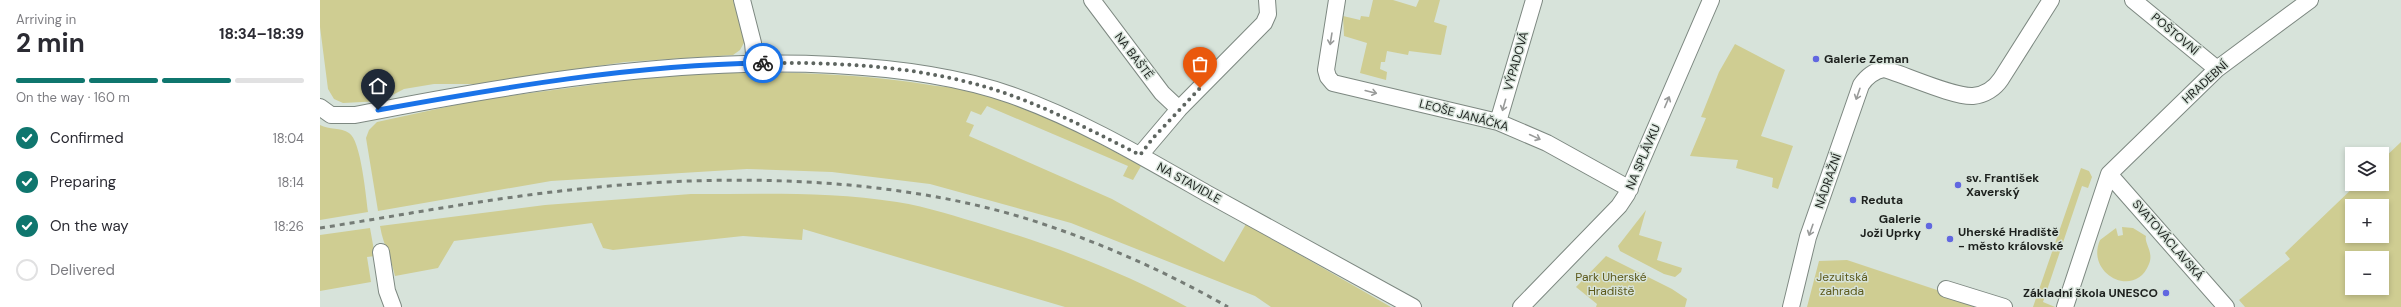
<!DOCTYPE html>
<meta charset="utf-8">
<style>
body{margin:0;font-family:"DM Sans",sans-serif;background:#f2f2f3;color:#2b2b33;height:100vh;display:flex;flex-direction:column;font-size:15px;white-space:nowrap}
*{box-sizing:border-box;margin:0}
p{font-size:13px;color:#7c7c81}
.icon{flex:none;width:22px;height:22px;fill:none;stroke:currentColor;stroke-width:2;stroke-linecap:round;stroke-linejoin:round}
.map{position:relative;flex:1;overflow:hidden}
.details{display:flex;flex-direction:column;background:#fff;width:320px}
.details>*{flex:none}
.controls{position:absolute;left:2025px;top:147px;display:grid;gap:8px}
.controls a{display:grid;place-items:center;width:44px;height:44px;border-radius:0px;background:#fff;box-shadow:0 2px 6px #0003;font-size:20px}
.pin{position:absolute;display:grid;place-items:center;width:34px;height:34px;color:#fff;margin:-41px -17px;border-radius:50% 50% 50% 0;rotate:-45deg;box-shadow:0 0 4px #0007}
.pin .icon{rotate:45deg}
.courier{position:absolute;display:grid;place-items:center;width:40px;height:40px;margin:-20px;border:3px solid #1a73e8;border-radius:50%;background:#fff;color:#222;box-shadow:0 1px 5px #0007}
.summary em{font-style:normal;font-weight:700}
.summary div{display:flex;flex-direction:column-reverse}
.summary{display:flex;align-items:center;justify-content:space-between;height:68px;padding:0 16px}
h1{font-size:26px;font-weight:700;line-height:30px}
.bar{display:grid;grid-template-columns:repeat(4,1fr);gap:6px 4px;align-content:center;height:48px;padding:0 16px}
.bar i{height:5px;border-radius:3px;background:#e1e1e2}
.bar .on{background:#0f766e}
.bar p{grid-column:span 4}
ol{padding:0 16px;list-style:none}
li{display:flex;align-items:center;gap:12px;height:44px}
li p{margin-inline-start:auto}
li .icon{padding:4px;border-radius:50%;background:#0f766e;color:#fff;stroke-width:4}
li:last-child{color:#7c7c81}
li i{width:22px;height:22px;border:2px solid #e1e1e2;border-radius:50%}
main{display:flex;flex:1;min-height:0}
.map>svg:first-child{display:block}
.green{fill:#cfcd92;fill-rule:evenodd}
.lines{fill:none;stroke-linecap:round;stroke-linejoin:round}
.street-casing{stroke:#7d8881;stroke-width:18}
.street{stroke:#fff;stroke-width:16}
.rail{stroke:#757c76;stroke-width:3;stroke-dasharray:5 5;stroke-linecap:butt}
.oneway{stroke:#999b9a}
.done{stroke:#5e6560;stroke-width:4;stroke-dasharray:0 7.2}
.route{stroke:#1a73e8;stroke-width:5}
.poi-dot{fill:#6167e0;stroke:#d7e3da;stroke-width:1.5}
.labels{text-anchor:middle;stroke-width:3;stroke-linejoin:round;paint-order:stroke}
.street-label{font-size:12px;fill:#1d211e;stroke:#d7e3da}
.poi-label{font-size:12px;font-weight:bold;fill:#1d211e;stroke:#d7e3da;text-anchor:start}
.park-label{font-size:12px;fill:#5c591a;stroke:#d7e3da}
</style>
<main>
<section class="details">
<div class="summary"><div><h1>2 min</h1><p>Arriving in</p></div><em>18:34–18:39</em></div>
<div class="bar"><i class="on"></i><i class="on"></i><i class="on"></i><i></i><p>On the way · 160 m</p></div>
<ol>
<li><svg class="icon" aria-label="check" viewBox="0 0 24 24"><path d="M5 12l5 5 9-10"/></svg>Confirmed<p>18:04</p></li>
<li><svg class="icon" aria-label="check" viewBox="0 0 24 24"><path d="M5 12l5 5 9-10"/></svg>Preparing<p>18:14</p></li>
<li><svg class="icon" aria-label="check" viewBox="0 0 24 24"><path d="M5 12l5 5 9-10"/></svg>On the way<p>18:26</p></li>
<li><i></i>Delivered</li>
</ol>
</section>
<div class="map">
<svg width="2081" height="307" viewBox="0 0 2081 307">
<rect width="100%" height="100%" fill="#d7e3da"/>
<path class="green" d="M0,0H413L425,41L420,50L413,55L305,62L157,84H114L84,89L61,101L23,103L14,99L8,89L0,27Z
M1053,0H1073L1096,7L1099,0H1120L1114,22L1127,26L1121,55L1089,51L1088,55L1067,51L1065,62H1061L1060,69L1067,72L1066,80L1040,73L1047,43L1024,36L1023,16L1040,20L1041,16L1049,17Z
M1415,44L1465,70L1441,136L1473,146L1458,189L1452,187L1453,178L1416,168L1418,160L1370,156L1386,118L1381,117L1399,72Z
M394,72C467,72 538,73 610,85C622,87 636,87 649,90C709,106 767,136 821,166L813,180L803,176L808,166L667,106L661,115L651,111L646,122L654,125L649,136L792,199L904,262L926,224L1071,307H951L935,296L751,223L610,184L512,172L427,169L231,181L58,211L46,138L49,130L57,122L158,100L316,79Z
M0,125C9,130 21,127 29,133C41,140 46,197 48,212L0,220Z
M2081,142V307H1925L1919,300L1970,259L1965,253L2037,184H2062V160ZM2032,206H2062V236H2032ZM2032,258H2062V288H2032Z
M1761,168L1769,171L1772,177L1768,188L1762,186L1723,302L1735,307H1713Z
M371,194C439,194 509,191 577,202C608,207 638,217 668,226C737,247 803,272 867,307H745L483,229L482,240L423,236L293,250L283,248L272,223L134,241L118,268L75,276C71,258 63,244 60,226L225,205Z
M1326,210L1319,235L1342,242L1337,260L1362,268L1361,272L1355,277L1344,274L1300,251L1298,246Z
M1802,227L1813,228L1826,236C1824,243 1834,252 1829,264C1815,300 1765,274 1780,240L1796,228L1798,236L1803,235Z
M50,228L55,256L47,257L51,282L0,291V235Z
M1286,256L1352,289L1367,299L1365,307H1276L1277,304L1256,287Z
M1527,260L1668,307H1487L1499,261Z"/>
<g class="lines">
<g class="street-casing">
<path id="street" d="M422,0L433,43L435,64
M772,0L842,93L859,109
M1017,0L1006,70L1008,77L1013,83L1178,122L1227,143L1310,189
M1813,0L1897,69
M0,107L11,115H35C191,84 354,57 514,65C573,68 634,75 691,95C759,119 823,157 886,193C955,231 1024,269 1093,307
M1178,122L1214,0
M820,155L859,109L944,23L948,14L947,0
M1789,174L1906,307
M61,252L67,291L73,307
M1626,289L1684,307
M1201,307L1299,206L1307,194L1391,0
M1471,307L1488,237L1541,85C1547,76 1554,71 1564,69C1586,75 1633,97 1653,96C1665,95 1675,88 1681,79L1731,0
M1745,307L1789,174L1897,69L1990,0"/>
</g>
<use href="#street" class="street"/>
<path class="rail" d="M0,228C83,215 166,199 250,190C399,173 567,175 711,220C779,242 845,271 908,307"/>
</g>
<defs><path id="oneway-shaft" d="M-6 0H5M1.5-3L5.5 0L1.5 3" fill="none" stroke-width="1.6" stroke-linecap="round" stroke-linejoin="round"/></defs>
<g class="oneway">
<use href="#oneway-shaft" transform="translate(1011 39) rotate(99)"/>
<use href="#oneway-shaft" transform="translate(1051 92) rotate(14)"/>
<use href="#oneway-shaft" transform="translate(1538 94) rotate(109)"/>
<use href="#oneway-shaft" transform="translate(1347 102) rotate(-67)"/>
<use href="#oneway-shaft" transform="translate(1184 105) rotate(106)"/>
<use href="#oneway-shaft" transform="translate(1215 137) rotate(25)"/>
<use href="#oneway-shaft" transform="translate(1491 230) rotate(109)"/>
</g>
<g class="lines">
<path class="done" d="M443,63C526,62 615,67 693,96C737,112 778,134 820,155L833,138L880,88"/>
<path class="route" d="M58,110C185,87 314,65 443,63"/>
</g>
<g class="poi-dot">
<circle cx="1496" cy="59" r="4"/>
<circle cx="1638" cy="185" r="4"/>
<circle cx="1533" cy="200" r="4"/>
<circle cx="1609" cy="226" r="4"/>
<circle cx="1630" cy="239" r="4"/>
<circle cx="1846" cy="293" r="4"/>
</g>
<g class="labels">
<g class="street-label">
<text transform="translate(1855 34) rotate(40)" y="4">POŠTOVNÍ</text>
<text transform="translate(814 56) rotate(53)" y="4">NA BAŠTĚ</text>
<text transform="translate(1196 61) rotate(-74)" y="4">VÝPADOVÁ</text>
<text transform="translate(1885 82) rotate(-42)" y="4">HRADEBNÍ</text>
<text transform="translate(1144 115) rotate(15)" y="4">LEOŠE JANÁČKA</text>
<text transform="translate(1323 157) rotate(-67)" y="4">NA SPLÁVKU</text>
<text transform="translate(1508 181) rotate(-71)" y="4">NÁDRAŽNÍ</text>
<text transform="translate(869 183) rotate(29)" y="4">NA STAVIDLE</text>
<text transform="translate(1848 240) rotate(49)" y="4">SVATOVÁCLAVSKÁ</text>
</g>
<g class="poi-label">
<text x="1504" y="63">Galerie Zeman</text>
<text x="1646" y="182">sv. František<tspan x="1646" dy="14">Xaverský</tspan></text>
<text x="1541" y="204">Reduta</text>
<text x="1601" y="223" text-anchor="end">Galerie<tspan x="1601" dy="14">Joži Uprky</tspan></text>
<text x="1638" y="236">Uherské Hradiště<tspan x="1638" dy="14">- město královské</tspan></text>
<text x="1838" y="297" text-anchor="end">Základní škola UNESCO</text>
</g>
<g class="park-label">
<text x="1291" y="281">Park Uherské<tspan x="1291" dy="14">Hradiště</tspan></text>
<text x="1522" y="281">Jezuitská<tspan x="1522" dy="14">zahrada</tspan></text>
</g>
</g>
</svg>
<div class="controls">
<a><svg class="icon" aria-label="layers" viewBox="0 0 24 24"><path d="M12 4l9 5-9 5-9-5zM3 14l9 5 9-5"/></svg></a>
<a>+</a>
<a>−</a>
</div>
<div class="pin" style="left:880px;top:88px;background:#ea580c"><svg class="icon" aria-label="bag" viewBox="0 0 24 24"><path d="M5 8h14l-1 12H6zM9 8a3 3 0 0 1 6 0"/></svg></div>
<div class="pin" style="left:58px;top:110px;background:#1f2937"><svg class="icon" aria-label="home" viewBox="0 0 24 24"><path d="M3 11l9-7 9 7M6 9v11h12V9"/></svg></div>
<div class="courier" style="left:443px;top:63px"><svg class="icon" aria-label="bike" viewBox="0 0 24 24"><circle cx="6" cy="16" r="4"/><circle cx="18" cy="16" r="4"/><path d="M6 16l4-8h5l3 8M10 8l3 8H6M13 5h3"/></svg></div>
</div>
</main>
